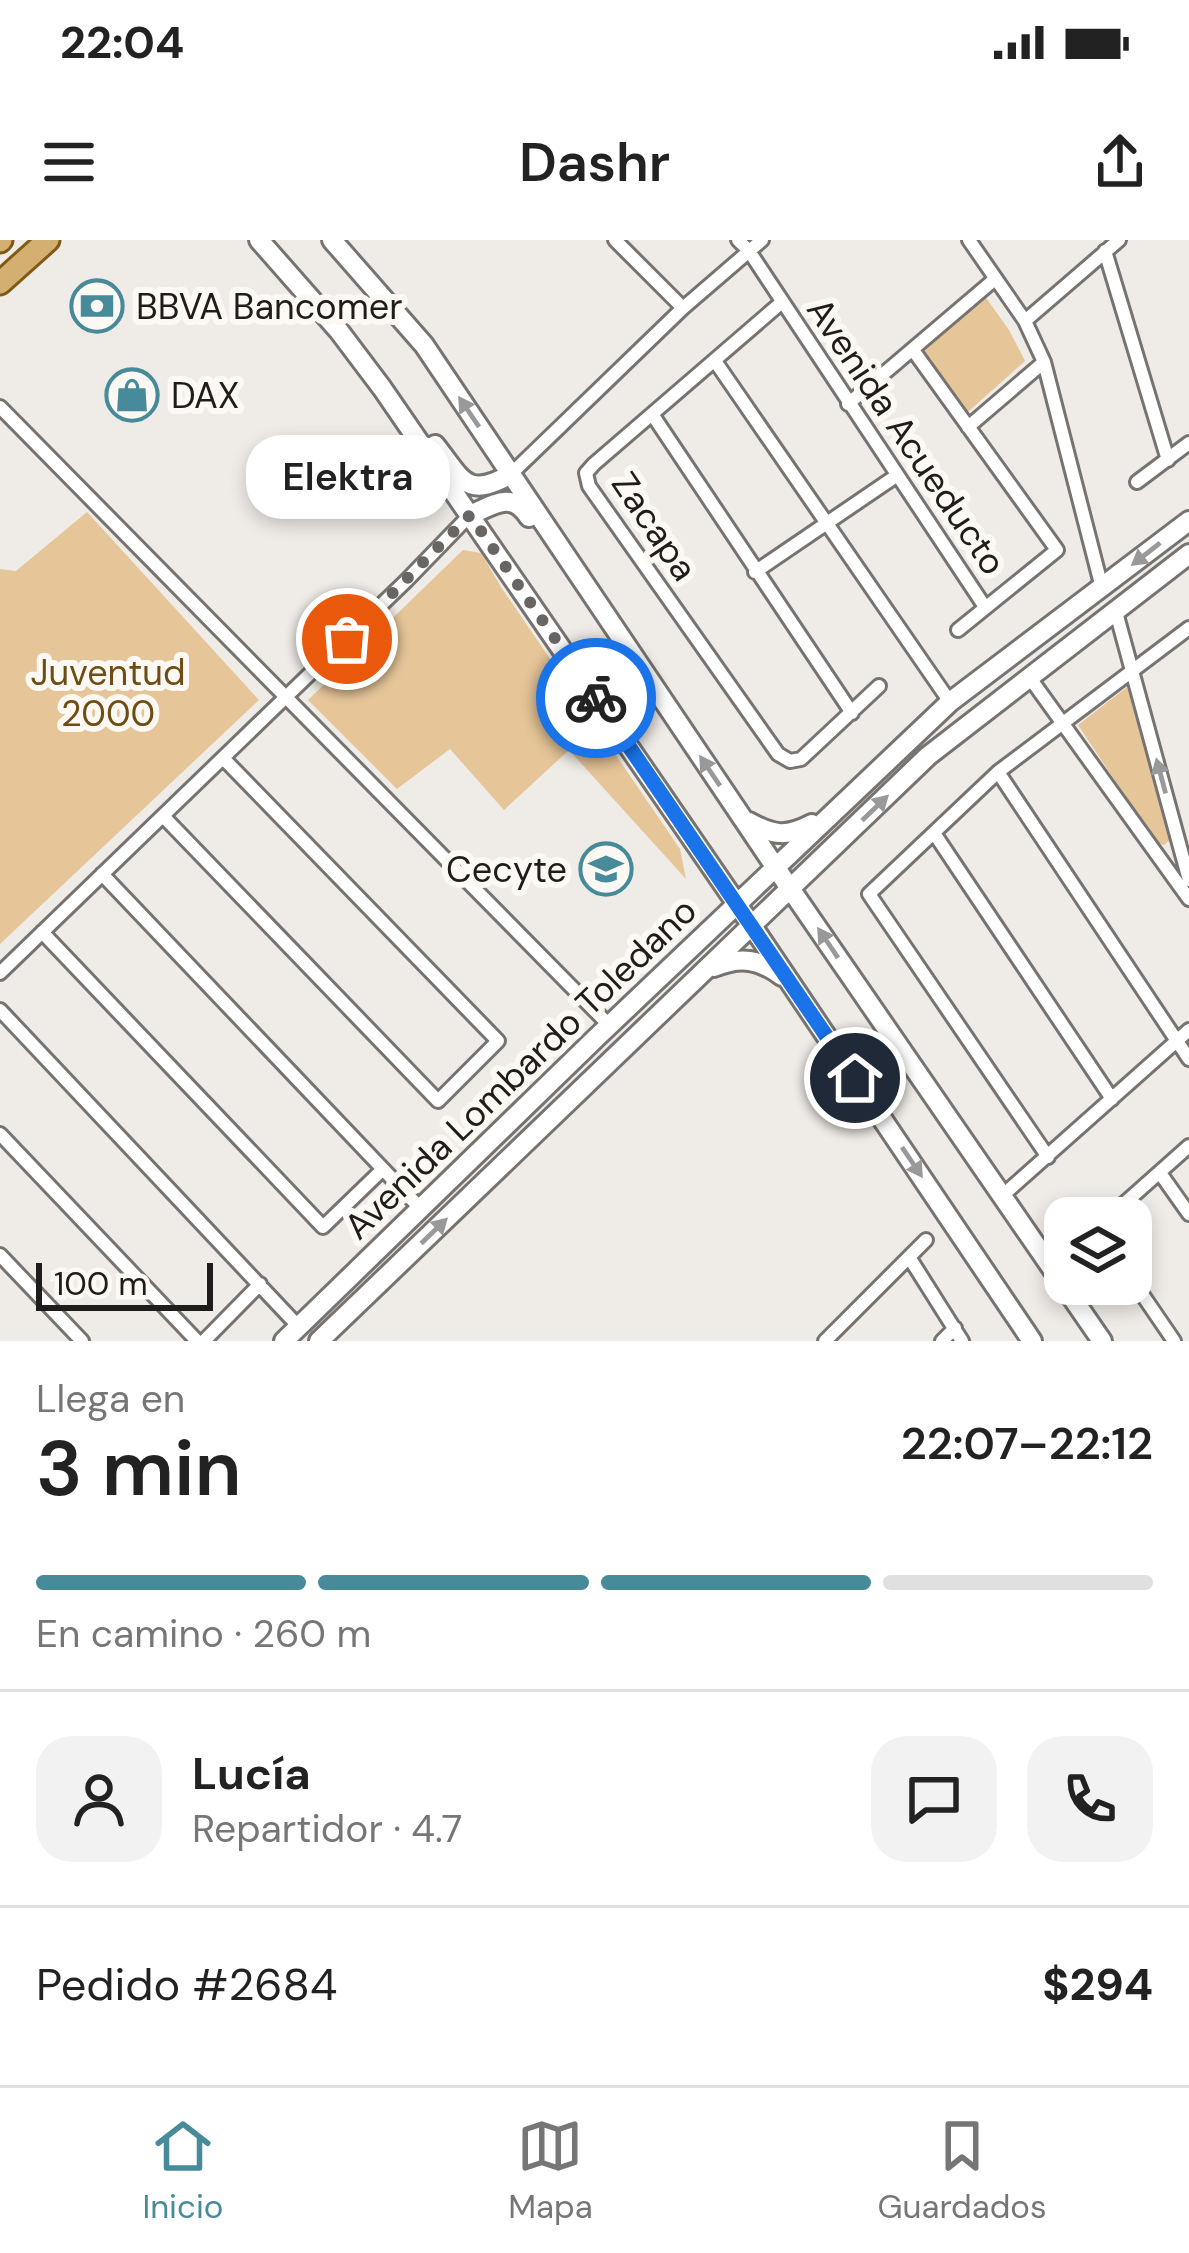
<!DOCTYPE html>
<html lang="es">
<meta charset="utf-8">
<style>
body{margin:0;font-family:"DM Sans",sans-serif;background:#f2f2f2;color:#222;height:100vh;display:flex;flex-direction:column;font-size:45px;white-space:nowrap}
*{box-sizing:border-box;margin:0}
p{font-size:39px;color:#767676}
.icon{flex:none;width:66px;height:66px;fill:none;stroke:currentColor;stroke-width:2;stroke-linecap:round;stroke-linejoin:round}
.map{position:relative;height:1101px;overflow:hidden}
.details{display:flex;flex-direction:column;background:#fff;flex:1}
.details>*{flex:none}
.tools{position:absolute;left:1044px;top:957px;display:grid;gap:24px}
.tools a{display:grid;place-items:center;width:108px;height:108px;border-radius:24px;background:#fff;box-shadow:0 6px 18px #0003;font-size:60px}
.scale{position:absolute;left:36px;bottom:30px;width:177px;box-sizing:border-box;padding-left:12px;border:6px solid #1f1d1c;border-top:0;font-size:33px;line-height:42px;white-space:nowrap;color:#1f1d1c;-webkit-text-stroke:9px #fcf9f4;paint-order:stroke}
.pin{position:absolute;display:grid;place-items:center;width:102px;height:102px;color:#fff;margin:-51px;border:6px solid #fff;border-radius:50%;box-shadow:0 3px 12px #0007}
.courier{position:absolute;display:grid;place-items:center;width:120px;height:120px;margin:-60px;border:9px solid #1a73e8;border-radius:50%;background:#fff;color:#222;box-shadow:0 3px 15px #0007}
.bubble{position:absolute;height:84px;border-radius:36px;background:#fff;box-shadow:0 6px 18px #0003;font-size:39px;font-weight:600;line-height:84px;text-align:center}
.head em{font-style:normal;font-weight:600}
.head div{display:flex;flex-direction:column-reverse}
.head{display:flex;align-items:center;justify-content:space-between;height:204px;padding:0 36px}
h1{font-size:78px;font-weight:600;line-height:90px}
.bar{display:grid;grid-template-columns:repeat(4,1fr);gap:18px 12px;align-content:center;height:144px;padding:0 36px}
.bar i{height:15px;border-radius:9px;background:#e0e0e0}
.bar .selected{background:#478b9a}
.bar p{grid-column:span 4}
.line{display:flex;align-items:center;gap:30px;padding:0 36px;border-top:3px solid #e0e0e0}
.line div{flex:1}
.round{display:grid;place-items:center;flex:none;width:126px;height:126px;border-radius:36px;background:#f2f2f2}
.status{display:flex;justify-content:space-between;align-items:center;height:84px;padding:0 60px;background:#fff;direction:ltr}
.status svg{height:33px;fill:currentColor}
header{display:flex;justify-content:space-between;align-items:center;height:156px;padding:0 36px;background:#fff;font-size:54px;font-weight:600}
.dock{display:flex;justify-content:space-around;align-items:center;height:168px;border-top:3px solid #e0e0e0;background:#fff;font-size:33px;color:#767676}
.dock a{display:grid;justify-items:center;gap:6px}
.dock .selected{color:#478b9a}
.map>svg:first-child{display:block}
.green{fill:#e6c598}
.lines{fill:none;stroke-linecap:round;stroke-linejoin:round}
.street-casing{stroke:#767370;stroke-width:18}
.secondary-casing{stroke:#767370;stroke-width:24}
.primary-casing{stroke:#805b16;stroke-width:27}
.street{stroke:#fff;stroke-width:12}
.secondary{stroke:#fff;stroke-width:18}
.primary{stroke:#d3b071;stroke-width:21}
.oneway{fill:#9a9999}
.done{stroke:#686563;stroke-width:12;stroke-dasharray:0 21.6}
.route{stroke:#1a73e8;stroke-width:15}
.labels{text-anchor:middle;stroke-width:12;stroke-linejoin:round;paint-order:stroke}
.poi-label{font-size:36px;fill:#1f1d1c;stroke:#fcf9f4;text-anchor:start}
.street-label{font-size:36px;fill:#1f1d1c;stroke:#fcf9f4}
.park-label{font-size:36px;fill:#6f4c11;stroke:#fcf9f4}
</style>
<div class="status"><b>22:04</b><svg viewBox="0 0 49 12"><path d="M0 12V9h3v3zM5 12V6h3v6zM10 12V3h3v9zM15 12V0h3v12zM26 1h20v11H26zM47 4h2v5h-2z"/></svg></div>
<header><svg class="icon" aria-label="menu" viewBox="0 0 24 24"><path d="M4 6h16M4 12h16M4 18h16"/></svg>Dashr<svg class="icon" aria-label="share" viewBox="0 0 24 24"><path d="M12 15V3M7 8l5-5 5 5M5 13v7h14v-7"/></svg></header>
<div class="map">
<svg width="1189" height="1101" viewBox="0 0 1189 1101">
<rect width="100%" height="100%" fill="#efebe7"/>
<path class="green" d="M984,55L1009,90L1025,121L961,178L913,110Z
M87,272L259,460L0,704V329L16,331Z
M463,310L481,313L501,347L680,609L686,639L569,510L504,570L450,509L397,549L308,460Z
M1127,447L1169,595L1170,600L1164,605L1156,602L1078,485Z"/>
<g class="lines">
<g class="street-casing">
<path id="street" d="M615,0L683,68
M738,0L749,11L985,367
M969,0L1025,81L1044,122L1102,348
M1105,11L1168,220
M782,62L594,224L586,233L589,246L778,514L790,521L801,519L879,446
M1025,81L1119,0
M913,110L1057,310L958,390
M715,121L950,462
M848,164L995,39
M0,167L609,785
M652,174L852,473
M968,187L1044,122
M511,234L683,68L762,0
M1137,242L1189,203
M755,332L896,236
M1116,372L1189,640
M1030,438L1189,659
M998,532L1189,819
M163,576L438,861L498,801L223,518
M934,593L1112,859
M102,634L421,969
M42,692L323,987L383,929
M0,733L406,341L470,275
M0,770L299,1087
M0,894L197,1101
M1048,917L869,654L998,532L1189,388
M1160,933L1189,974
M1002,956L1189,790
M1108,978L1189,906
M0,1015L82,1101
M909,1017L962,1101
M1131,1038L1174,1101
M204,1101L260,1044
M825,1101L926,1000
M942,1101L955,1088"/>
</g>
<g class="secondary-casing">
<path id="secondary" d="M259,0L339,91L382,148L752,686L1032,1101
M332,0L424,105L776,628L1102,1101
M435,205C462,239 466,260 511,234
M470,275C494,265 511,250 529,277
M749,582C774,596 787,597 812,584
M714,727C741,716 759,719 782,736
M284,1101L597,797L950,462L1189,281
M319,1101L928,516L1189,314"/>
</g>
<g class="primary-casing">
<path id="primary" d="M0,1L1,0
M0,43L48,0"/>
</g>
<use href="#street" class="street"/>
<use href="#secondary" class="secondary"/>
<use href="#primary" class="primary"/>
</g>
<defs><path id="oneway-solid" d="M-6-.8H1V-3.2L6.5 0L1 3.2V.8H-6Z" transform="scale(3)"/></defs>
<g class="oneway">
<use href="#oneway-solid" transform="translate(469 172) rotate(-124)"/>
<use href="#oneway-solid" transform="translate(1146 314) rotate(142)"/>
<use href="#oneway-solid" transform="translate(710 531) rotate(-124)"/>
<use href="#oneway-solid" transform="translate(1161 536) rotate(-105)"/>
<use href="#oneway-solid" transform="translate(875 568) rotate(-44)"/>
<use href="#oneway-solid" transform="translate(828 703) rotate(-124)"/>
<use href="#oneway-solid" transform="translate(912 922) rotate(56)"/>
<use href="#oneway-solid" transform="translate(434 991) rotate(-44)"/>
</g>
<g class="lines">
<path class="done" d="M347,399L470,275L596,458"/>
<path class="route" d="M596,458L855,838"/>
</g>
<defs>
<g id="bank-ring" transform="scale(2.7)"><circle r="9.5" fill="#fcf9f4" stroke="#478b9a" stroke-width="1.5"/><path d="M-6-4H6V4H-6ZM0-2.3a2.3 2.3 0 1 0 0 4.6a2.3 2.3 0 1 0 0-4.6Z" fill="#478b9a"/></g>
<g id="shop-ring" transform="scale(2.7)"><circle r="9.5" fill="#fcf9f4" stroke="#478b9a" stroke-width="1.5"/><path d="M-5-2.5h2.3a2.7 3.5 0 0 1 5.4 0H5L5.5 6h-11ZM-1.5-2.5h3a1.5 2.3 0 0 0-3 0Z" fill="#478b9a"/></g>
<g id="school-ring" transform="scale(2.7)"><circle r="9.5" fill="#fcf9f4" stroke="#478b9a" stroke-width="1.5"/><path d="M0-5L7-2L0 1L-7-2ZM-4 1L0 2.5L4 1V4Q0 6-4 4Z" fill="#478b9a"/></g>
</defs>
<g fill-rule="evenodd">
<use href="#bank-ring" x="97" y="66"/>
<use href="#shop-ring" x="132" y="155"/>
<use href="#school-ring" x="606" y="629"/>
</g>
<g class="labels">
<g class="poi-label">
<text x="136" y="79">BBVA Bancomer</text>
<text x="171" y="168">DAX</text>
<text x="567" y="642" text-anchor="end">Cecyte</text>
</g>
<g class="street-label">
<text transform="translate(907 196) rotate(56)" y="13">Avenida Acueducto</text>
<text transform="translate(655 286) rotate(56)" y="13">Zacapa</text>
<text transform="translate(520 828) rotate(-44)" y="13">Avenida Lombardo Toledano</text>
</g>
<g class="park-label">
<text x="108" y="445">Juventud<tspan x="108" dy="41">2000</tspan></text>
</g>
</g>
</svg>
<div class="tools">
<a><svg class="icon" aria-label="layers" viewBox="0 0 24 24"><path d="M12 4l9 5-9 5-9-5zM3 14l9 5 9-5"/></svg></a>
</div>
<div class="scale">100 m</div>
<div class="pin" style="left:347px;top:399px;background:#ea580c"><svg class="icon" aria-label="bag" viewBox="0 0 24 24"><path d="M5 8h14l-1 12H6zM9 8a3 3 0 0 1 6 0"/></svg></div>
<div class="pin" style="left:855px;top:838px;background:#1f2937"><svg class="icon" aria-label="home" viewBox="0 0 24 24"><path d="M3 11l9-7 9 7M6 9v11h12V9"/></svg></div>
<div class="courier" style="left:596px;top:458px"><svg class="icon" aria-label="bike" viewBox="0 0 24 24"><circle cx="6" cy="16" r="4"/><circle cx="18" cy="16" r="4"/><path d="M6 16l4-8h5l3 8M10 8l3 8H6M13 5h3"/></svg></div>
<div class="bubble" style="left:246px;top:195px;width:204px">Elektra</div>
</div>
<section class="details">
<div class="head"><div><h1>3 min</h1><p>Llega en</p></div><em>22:07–22:12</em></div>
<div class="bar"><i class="selected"></i><i class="selected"></i><i class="selected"></i><i></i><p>En camino · 260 m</p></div>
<div class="line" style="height:216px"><a class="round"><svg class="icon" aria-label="person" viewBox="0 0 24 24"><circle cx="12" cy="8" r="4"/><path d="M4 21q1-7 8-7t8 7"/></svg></a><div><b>Lucía</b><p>Repartidor · 4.7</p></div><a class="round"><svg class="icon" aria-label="chat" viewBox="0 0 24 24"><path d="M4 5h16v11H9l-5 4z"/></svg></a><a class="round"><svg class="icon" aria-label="phone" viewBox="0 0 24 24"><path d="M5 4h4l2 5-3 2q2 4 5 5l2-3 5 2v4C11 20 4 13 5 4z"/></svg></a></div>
<div class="line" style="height:156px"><div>Pedido #2684</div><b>$294</b></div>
</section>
<nav class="dock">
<a class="selected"><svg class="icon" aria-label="home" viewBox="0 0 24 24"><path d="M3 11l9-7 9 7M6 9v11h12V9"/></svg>Inicio</a>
<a><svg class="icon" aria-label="map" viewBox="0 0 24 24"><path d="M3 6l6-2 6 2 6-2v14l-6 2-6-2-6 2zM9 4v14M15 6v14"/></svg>Mapa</a>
<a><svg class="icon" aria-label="saved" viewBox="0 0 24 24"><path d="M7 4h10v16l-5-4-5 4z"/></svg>Guardados</a>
</nav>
